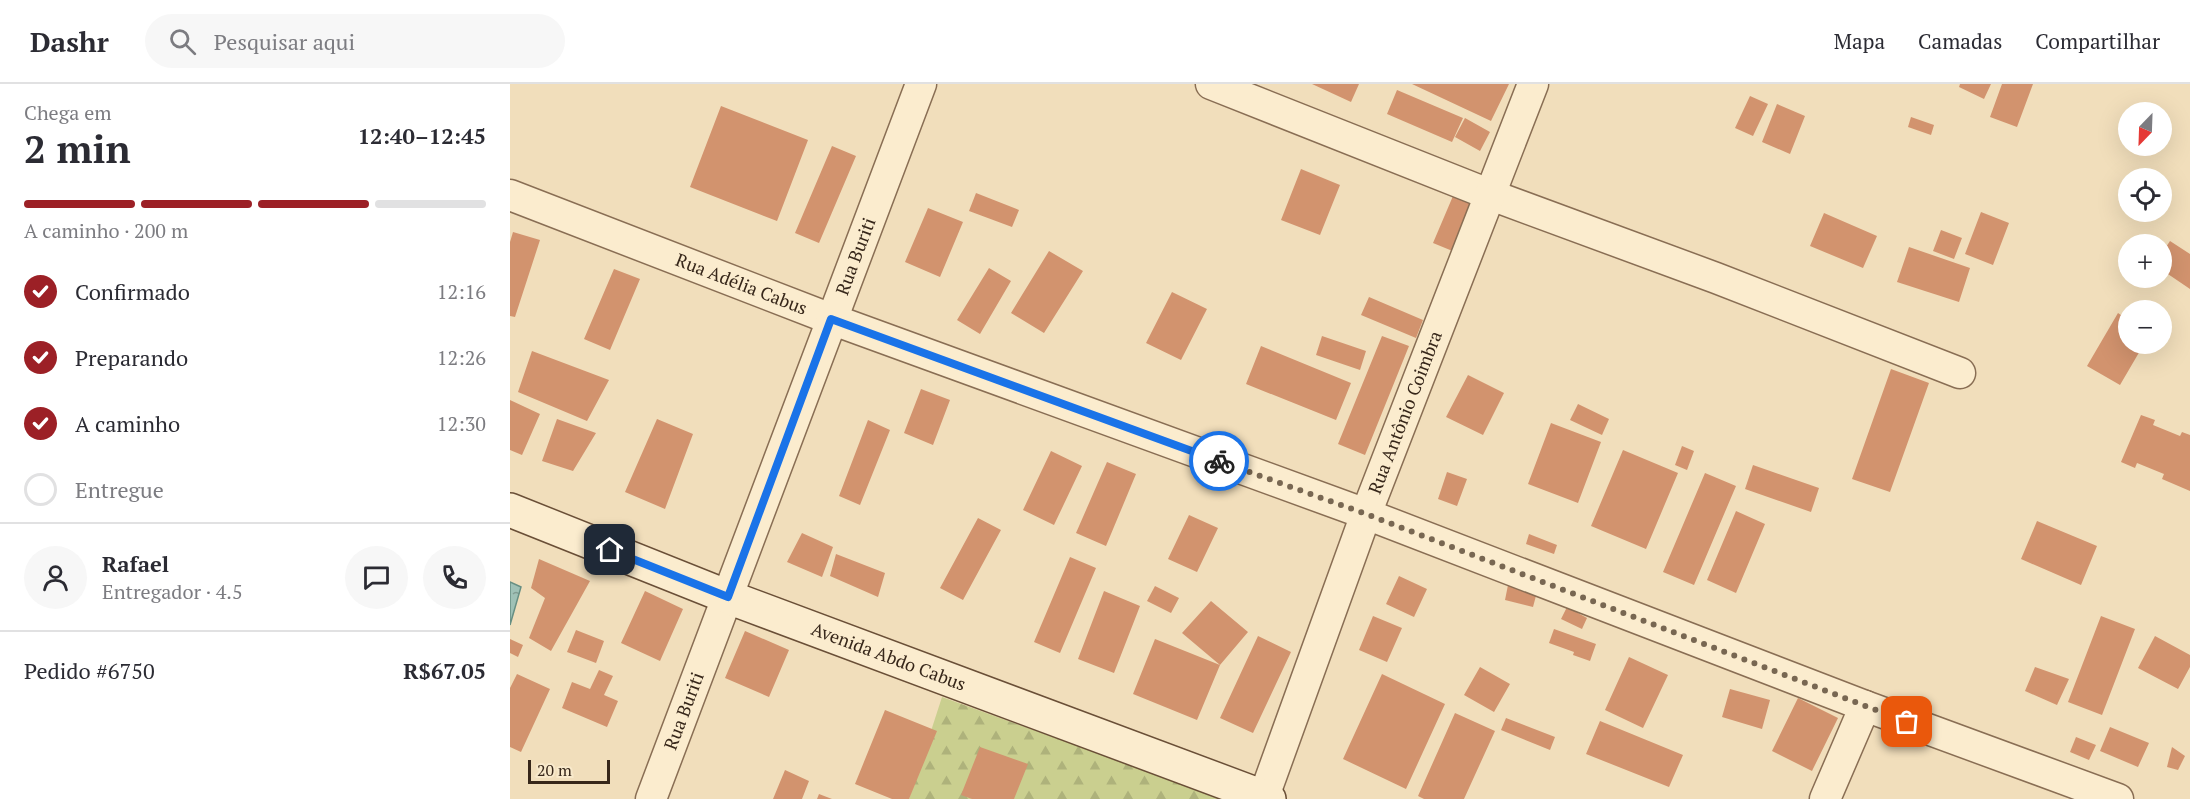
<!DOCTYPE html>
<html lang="pt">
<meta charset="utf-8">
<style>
body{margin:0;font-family:"PT Serif",serif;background:#f7f7f7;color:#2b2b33;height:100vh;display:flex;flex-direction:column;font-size:22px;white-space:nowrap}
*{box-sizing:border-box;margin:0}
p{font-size:20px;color:#7c7c81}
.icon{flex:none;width:33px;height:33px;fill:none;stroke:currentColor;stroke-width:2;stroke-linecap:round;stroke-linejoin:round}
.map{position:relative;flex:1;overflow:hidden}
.details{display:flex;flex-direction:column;background:#fff;width:510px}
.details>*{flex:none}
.needle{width:39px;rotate:203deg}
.controls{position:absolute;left:1608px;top:18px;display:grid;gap:12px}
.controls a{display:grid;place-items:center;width:54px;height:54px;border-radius:50%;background:#fff;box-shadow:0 6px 24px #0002;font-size:30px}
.scale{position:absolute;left:18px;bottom:15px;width:82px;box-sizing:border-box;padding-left:6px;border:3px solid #37271a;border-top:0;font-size:16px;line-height:21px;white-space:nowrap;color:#37271a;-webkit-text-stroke:4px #f8e9cb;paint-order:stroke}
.pin{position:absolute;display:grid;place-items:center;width:51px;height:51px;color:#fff;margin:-26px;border-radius:12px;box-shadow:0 3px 9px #0006}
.courier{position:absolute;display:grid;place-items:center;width:60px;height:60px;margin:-30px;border:4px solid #1a73e8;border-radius:50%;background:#fff;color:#222;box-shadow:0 2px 8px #0007}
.overview em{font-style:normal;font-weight:700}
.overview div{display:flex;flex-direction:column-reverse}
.overview{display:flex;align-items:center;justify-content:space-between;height:102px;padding:0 24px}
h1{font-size:39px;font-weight:700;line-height:45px}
.bar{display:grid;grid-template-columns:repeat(4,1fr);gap:9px 6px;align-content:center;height:72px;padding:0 24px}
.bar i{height:8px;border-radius:4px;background:#e1e1e2}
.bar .active{background:#9c2026}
.bar p{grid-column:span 4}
.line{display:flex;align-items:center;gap:15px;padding:0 24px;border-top:2px solid #e1e1e2}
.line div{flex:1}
.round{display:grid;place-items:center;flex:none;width:63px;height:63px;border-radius:32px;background:#f7f7f7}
ol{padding:0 24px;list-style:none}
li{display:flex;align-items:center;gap:18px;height:66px}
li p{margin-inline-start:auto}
li .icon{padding:6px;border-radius:50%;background:#9c2026;color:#fff;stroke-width:4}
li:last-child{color:#7c7c81}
li i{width:33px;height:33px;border:3px solid #e1e1e2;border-radius:50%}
header{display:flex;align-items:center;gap:36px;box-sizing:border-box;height:84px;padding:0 30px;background:#fff;border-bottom:2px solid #e1e1e2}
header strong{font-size:28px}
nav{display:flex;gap:33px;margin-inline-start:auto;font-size:21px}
.search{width:420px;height:54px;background:#f7f7f7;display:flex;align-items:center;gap:15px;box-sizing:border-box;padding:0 21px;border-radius:33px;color:#7c7c81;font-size:22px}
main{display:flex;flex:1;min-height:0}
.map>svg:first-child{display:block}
.forest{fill:url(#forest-firs)}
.water{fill:url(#water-ripples);stroke:#678f83;stroke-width:1.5}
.building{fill:#d2936e}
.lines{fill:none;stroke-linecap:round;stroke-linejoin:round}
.minor-casing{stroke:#896e54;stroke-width:33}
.secondary-casing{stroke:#6a4f37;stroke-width:36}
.minor{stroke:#fbecce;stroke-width:30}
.secondary{stroke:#fbecce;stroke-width:33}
.done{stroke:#786752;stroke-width:6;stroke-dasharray:0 10.8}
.route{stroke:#1a73e8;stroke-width:8}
.labels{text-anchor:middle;stroke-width:6;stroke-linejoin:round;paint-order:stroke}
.street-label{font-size:18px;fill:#37271a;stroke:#f8e9cb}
</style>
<header>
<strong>Dashr</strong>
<div class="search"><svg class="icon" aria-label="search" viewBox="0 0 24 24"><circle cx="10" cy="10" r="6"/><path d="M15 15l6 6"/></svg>Pesquisar aqui</div>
<nav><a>Mapa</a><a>Camadas</a><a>Compartilhar</a></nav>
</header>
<main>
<section class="details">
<div class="overview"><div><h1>2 min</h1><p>Chega em</p></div><em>12:40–12:45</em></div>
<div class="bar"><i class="active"></i><i class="active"></i><i class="active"></i><i></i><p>A caminho · 200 m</p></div>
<ol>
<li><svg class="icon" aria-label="check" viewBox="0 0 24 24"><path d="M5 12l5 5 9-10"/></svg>Confirmado<p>12:16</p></li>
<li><svg class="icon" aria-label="check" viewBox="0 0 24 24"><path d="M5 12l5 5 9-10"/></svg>Preparando<p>12:26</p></li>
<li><svg class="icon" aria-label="check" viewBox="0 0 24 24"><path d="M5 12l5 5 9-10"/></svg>A caminho<p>12:30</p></li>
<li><i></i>Entregue</li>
</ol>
<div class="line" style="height:108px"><a class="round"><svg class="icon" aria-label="person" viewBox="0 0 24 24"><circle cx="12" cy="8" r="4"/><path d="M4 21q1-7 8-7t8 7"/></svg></a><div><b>Rafael</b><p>Entregador · 4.5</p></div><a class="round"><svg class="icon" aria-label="chat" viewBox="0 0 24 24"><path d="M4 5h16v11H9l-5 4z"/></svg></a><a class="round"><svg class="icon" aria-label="phone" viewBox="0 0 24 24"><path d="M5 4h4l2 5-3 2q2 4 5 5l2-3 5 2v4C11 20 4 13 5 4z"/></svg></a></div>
<div class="line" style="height:78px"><div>Pedido #6750</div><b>R$67.05</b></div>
</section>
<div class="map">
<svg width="1680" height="715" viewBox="0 0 1680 715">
<defs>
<pattern id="forest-firs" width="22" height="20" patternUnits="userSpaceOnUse" patternTransform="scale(1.5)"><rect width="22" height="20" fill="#cacf8f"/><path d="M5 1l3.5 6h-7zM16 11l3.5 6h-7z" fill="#aeb27b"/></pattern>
<pattern id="water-ripples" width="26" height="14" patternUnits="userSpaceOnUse" patternTransform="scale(1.5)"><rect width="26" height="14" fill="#9fc1b6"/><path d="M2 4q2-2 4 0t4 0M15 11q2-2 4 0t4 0" fill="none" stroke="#829d93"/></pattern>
</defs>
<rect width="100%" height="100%" fill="#f1debb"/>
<path class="forest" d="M432,613L715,715H399Z"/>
<path class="water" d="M0,498L11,503L0,541Z"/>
<path class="building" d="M802,0H849L841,18Z
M902,0H999L981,37Z
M1450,0H1481L1474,15L1449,3Z
M1492,0H1523L1507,43L1480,33Z
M887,6L953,34L942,58L877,30Z
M1240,12L1258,20L1243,52L1225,44Z
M1267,20L1295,32L1280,70L1252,58Z
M211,22L298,56L267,137L180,103Z
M1401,33L1424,41L1421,51L1398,43Z
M955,34L980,48L970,67L945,53Z
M322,62L346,72L309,159L285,149Z
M791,85L830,101L810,151L771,136Z
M466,109L509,126L502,143L459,127Z
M943,112L964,121L945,168L923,159Z
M418,124L453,138L430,193L395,178Z
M1471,128L1499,139L1483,181L1455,170Z
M1314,129L1367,152L1353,184L1300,162Z
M1431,146L1452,154L1444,175L1423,167Z
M3,148L30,156L5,233L0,232V158Z
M1660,157L1680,170V205L1652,186V169Z
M1399,163L1460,184L1449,218L1387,198Z
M539,167L573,187L534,249L501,229Z
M479,184L501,197L470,250L447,236Z
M104,185L130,195L100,266L74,255Z
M662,208L697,225L671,276L636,259Z
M859,213L913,236L906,254L851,231Z
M1608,229L1618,236V260H1634L1610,301L1577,282Z
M812,252L856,267L850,286L806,271Z
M872,252L899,262L855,371L828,360Z
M751,262L841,299L826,336L736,300Z
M22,267L99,296L77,337L8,308Z
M1381,285L1419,299L1380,408L1342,395Z
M958,291L994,309L973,351L936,333Z
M411,305L440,316L423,361L394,349Z
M0,316L30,330L12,371L0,366Z
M1068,320L1099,335L1092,351L1060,336Z
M1631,331L1645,336L1643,341L1670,352L1672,348L1680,351V407L1652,395L1654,390L1627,379L1625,384L1611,378Z
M47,335L86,349L63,387L32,377Z
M147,335L183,350L155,425L115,408Z
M358,336L380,346L350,421L329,412Z
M1041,339L1091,358L1068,419L1018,400Z
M1172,362L1184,367L1177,386L1165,381Z
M1113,366L1168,389L1136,465L1081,442Z
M541,367L572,382L544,441L513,426Z
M597,378L626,390L596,462L566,449Z
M1243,381L1309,404L1301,428L1235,405Z
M937,388L957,395L947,422L928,415Z
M1195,389L1226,402L1184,501L1153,488Z
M1226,427L1255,440L1226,509L1197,496Z
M679,431L708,444L687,488L658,475Z
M468,434L491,446L453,516L430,504Z
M1527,437L1587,462L1571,501L1511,475Z
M292,449L323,463L312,493L277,478Z
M1019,450L1047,461L1044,470L1016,460Z
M326,470L375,489L368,513L320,492Z
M560,473L586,484L550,569L524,558Z
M29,475L80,497L41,567L19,554L35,514L21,504Z
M889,492L917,505L904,533L876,520Z
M998,501L1027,508L1023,523L995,516Z
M645,502L669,514L661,529L637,517Z
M135,507L173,525L150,577L111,559Z
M594,507L630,522L604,589L568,575Z
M701,517L738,548L710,581L672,549Z
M1057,523L1077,534L1072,545L1051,535Z
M863,532L892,544L877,578L849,566Z
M1591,532L1625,545L1592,631L1558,618Z
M1044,545L1086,560L1080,577L1063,571L1064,568L1039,559Z
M66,546L94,557L86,579L57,568Z
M235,547L279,566L259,613L215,594Z
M748,552L781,568L743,649L710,634Z
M1645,552L1680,571V583L1668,605L1628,584Z
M0,555L13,561L8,573L0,569Z
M645,555L710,581L687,636L623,610Z
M1119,573L1158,591L1133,644L1095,626Z
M970,583L1000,600L984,628L954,611Z
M1525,583L1559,595L1547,621L1515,607Z
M89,586L103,592L94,611L108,617L97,643L52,624L62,598L80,605Z
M7,590L40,605L11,668L0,663V604Z
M872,590L935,620L896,705L833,675Z
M1220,605L1260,616L1252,645L1212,633Z
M1288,614L1328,634L1302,687L1262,667Z
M375,626L427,647L399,715H382L345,700Z
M945,629L985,647L954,715H914L908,712Z
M996,634L1045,653L1040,666L991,646Z
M1090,637L1173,671L1159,703L1076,670Z
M1600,643L1639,659L1628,683L1590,667Z
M1566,653L1586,661L1579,676L1560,668Z
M470,663L518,680L504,715H462L451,711Z
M1662,663L1675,672L1668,686L1657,683Z
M275,686L299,697L292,715H263Z
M309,710L322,715H307Z"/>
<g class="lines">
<g class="minor-casing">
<g id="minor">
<path d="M701,0L981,111L1206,194L1450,289"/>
<path id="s1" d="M0,111L321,235L856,430L1355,622L1608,715"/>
<path id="s2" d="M141,715L411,0"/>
<path id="s3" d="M753,715L856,430L1023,0"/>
<path d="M1315,715L1355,622"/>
</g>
</g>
<g class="secondary-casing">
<g id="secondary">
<path id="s4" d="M0,426L218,513L759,715"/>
</g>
</g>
<use href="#minor" class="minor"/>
<use href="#secondary" class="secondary"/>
</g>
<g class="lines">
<path class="done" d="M709,377L856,430L1397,638"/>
<path class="route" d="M100,466L218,513L321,235L709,377"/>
</g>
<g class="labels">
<g class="street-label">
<text dy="6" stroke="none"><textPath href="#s2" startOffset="580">Rua Buriti</textPath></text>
<text dy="6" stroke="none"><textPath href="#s1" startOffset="248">Rua Adélia Cabus</textPath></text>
<text dy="6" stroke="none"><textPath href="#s3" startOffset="412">Rua Antônio Coimbra</textPath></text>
<text dy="6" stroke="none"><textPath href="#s4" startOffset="406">Avenida Abdo Cabus</textPath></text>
<text dy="6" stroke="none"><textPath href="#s2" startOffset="94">Rua Buriti</textPath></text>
</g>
</g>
</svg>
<div class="controls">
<a><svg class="needle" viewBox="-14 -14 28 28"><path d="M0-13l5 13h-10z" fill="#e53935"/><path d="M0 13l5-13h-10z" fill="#7c7c81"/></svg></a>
<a><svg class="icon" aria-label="locate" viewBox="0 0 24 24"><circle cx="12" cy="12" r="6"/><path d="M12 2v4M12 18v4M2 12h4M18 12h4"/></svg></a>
<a>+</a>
<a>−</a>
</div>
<div class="scale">20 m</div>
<div class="pin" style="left:1397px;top:638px;background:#ea580c"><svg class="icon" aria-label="bag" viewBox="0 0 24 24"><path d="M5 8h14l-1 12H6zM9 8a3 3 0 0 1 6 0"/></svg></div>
<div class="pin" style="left:100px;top:466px;background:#1f2937"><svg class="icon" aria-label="home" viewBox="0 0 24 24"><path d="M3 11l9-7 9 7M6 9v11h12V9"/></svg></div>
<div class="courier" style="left:709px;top:377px"><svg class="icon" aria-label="bike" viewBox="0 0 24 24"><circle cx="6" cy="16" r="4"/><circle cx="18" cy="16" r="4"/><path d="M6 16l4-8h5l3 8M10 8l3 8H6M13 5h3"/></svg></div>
</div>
</main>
